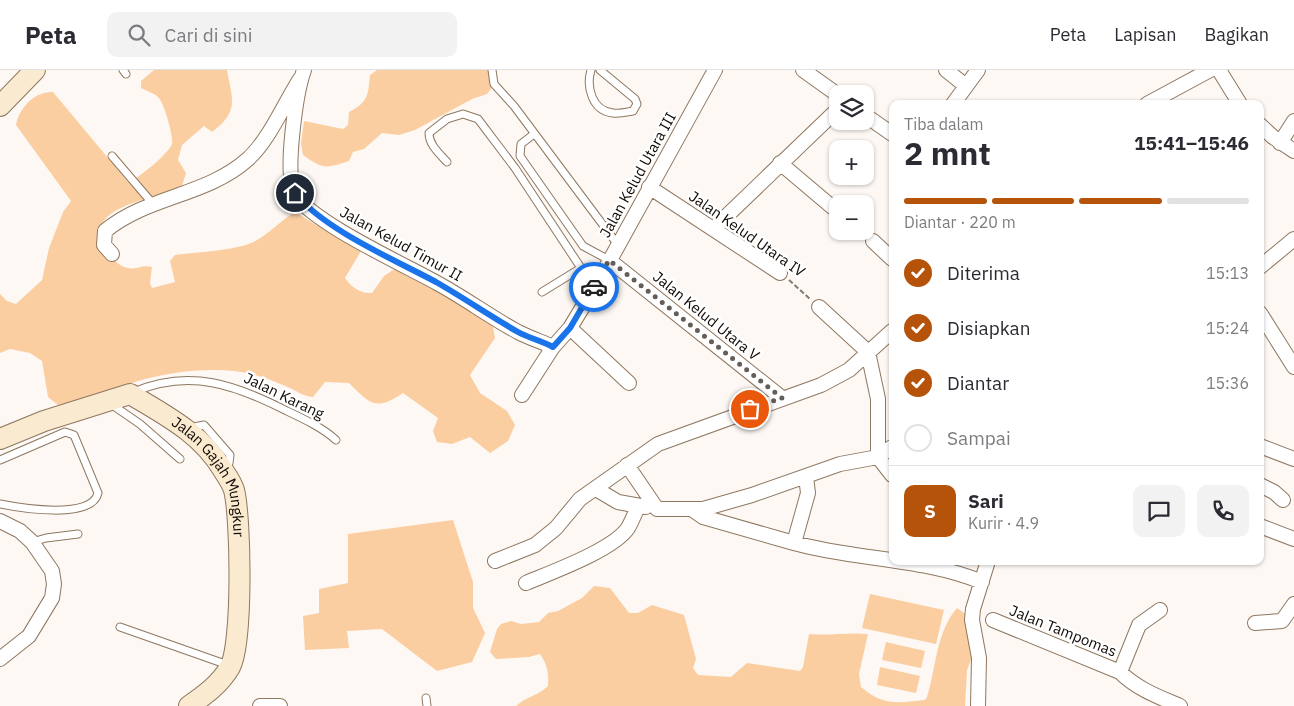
<!DOCTYPE html>
<html lang="id">
<meta charset="utf-8">
<style>
body{margin:0;font-family:"IBM Plex Sans",sans-serif;background:#f2f2f3;color:#2b2b33;height:100vh;display:flex;flex-direction:column;font-size:19px;white-space:nowrap}
*{box-sizing:border-box;margin:0}
p{font-size:16px;color:#7c7c81}
.icon{flex:none;width:28px;height:28px;fill:none;stroke:currentColor;stroke-width:2;stroke-linecap:round;stroke-linejoin:round}
.map{position:relative;flex:1;overflow:hidden}
.drawer{position:absolute;left:889px;top:30px;width:375px;height:465px;display:flex;flex-direction:column;background:#fff;border-radius:10px;box-shadow:0 1px 4px #0004}
.drawer>*{flex:none}
.controls{position:absolute;left:829px;top:15px;display:grid;gap:10px}
.controls a{display:grid;place-items:center;width:45px;height:45px;border-radius:10px;background:#fff;box-shadow:0 1px 4px #0004;font-size:25px}
.pin{position:absolute;display:grid;place-items:center;width:42px;height:42px;color:#fff;margin:-21px;border:2px solid #fff;border-radius:50%;box-shadow:0 1px 5px #0007}
.courier{position:absolute;display:grid;place-items:center;width:50px;height:50px;margin:-25px;border:4px solid #1a73e8;border-radius:50%;background:#fff;color:#222;box-shadow:0 1px 6px #0007}
.headline em{font-style:normal;font-weight:700}
.headline div{display:flex;flex-direction:column-reverse}
.headline{display:flex;align-items:center;justify-content:space-between;height:85px;padding:0 15px}
h1{font-size:32px;font-weight:700;line-height:38px}
.bar{display:grid;grid-template-columns:repeat(4,1fr);gap:8px 5px;align-content:center;height:60px;padding:0 15px}
.bar i{height:6px;border-radius:4px;background:#e1e1e2}
.bar .current{background:#b45309}
.bar p{grid-column:span 4}
.line{display:flex;align-items:center;gap:12px;padding:0 15px;border-top:1px solid #e1e1e2}
.line div{flex:1}
.round{display:grid;place-items:center;flex:none;width:52px;height:52px;border-radius:10px;background:#f2f2f3}
ol{padding:0 15px;list-style:none}
li{display:flex;align-items:center;gap:15px;height:55px}
li p{margin-inline-start:auto}
li .icon{padding:5px;border-radius:50%;background:#b45309;color:#fff;stroke-width:4}
li:last-child{color:#7c7c81}
li i{width:28px;height:28px;border:2px solid #e1e1e2;border-radius:50%}
header{display:flex;align-items:center;gap:30px;box-sizing:border-box;height:70px;padding:0 25px;background:#fff;border-bottom:1px solid #e1e1e2}
header strong{font-size:24px}
nav{display:flex;gap:28px;margin-inline-start:auto;font-size:18px}
.search{width:350px;height:45px;background:#f2f2f3;display:flex;align-items:center;gap:12px;box-sizing:border-box;padding:0 18px;border-radius:10px;color:#7c7c81;font-size:19px}
.map>svg:first-child{display:block}
.green{fill:#fbcea1}
.lines{fill:none;stroke-linecap:round;stroke-linejoin:round}
.service-casing{stroke:#8e7760;stroke-width:9}
.minor-casing{stroke:#8e7760;stroke-width:16}
.secondary-casing{stroke:#8e7760;stroke-width:22}
.path{stroke:#827b75;stroke-width:2;stroke-dasharray:5 2.5;stroke-linecap:butt}
.service{stroke:#fff;stroke-width:7}
.minor{stroke:#fff;stroke-width:14}
.secondary{stroke:#f9ead0;stroke-width:20}
.done{stroke:#645d58;stroke-width:5;stroke-dasharray:0 9}
.route{stroke:#1a73e8;stroke-width:6}
.labels{text-anchor:middle;stroke-width:5;stroke-linejoin:round;paint-order:stroke}
.street-label{font-size:15px;fill:#120a04;stroke:#fff}
</style>
<header>
<strong>Peta</strong>
<div class="search"><svg class="icon" aria-label="search" viewBox="0 0 24 24"><circle cx="10" cy="10" r="6"/><path d="M15 15l6 6"/></svg>Cari di sini</div>
<nav><a>Peta</a><a>Lapisan</a><a>Bagikan</a></nav>
</header>
<div class="map">
<svg width="1294" height="636" viewBox="0 0 1294 636">
<rect width="100%" height="100%" fill="#fdf8f3"/>
<path class="green" d="M154,0H227C232,29 240,41 212,62L204,56L182,75L178,90L186,103L182,116C162,127 113,132 102,154C101,157 101,162 100,166C106,177 114,196 128,198C136,200 142,194 152,197L150,213L152,218L175,212L170,191L175,185C196,182 232,181 251,173C268,166 279,151 295,142L336,167L351,171L361,181L345,208C351,217 361,224 372,223L384,206L396,198L492,252L495,268L470,305L480,323L507,341L515,355L508,371L490,383L470,367L452,374L437,372L433,361L438,348L403,323C376,341 371,335 349,313L325,312L313,327C302,326 296,320 285,316C272,310 255,304 241,302C207,297 168,302 135,312C109,320 86,332 58,335L48,327L42,291L30,283L10,279L0,283V224L7,231L16,234L42,210L49,178L63,142L71,131L16,55C19,38 35,21 53,22L128,112C138,109 168,84 172,74C174,68 164,32 158,27C154,23 146,21 141,18V11Z
M377,0H496L495,14L487,24L472,29L415,60L399,65L382,63L364,79L353,82L349,91C325,99 323,99 303,85L301,73L304,51L343,59L348,55L349,42C368,32 368,26 370,5Z
M453,450L473,512V538L485,563L472,592L437,601L382,559L347,561L349,578L305,580L303,546L319,543V519L348,513V464Z
M594,516L610,518L629,543H638L652,535L684,545L696,589L693,598L698,605L731,607L747,593L800,601L803,597L809,564C830,566 848,562 868,564L859,604L861,617C883,636 897,633 925,630L927,627C936,599 936,562 957,538L967,545L975,580L967,600L965,636H516C526,627 539,625 548,616C549,603 547,594 540,584L529,587L496,589L490,582L497,559L501,554L511,551L521,554L539,552L548,543L558,541L582,528Z
M870,524L944,540L936,574L862,558Z
M886,572L925,581L921,598L882,590Z
M880,597L920,606L916,623L877,615Z"/>
<g class="lines">
<g class="service-casing">
<path id="service" d="M123,0L126,4
M492,0L494,14L514,36L618,175
M591,0C586,17 592,41 613,43C619,44 627,42 633,41L637,34L635,29L600,0
M534,64L521,74L520,86L583,176L609,190
M112,86L153,134
M447,92C439,83 429,75 429,63L447,49L463,44L478,49L515,98L581,198L599,210
M542,222L581,198
M134,322C190,298 236,315 287,341C304,349 323,358 336,370
M111,334L140,354L180,389
M189,358L204,355L230,385L229,393L223,398
M0,390L65,362L74,365L98,423C92,450 20,438 0,434
M32,472L46,468L78,464
M120,557L228,595
M426,628L427,636"/>
</g>
<g class="minor-casing">
<path id="minor" d="M304,0C296,22 284,105 295,124C311,152 405,195 437,213C465,228 490,247 518,262C530,268 542,272 553,277
M803,0L838,25
M946,0L966,16
M1219,0L1240,34
M953,34L978,0
M1147,34L1210,0
M865,45L892,64
M1260,55L1273,67L1294,81
M1280,73L1294,51
M780,93L838,142
M649,117L780,203
M713,159L838,39
M873,171L892,189
M112,184L104,175L105,161C147,126 207,126 248,89C269,70 284,34 300,9
M609,190L782,328
M1260,197L1294,169
M819,237L868,282
M1260,243L1294,297
M570,258L629,313
M868,282L878,329V387L892,405
M522,325L553,277L570,258L599,210L715,0
M1260,376L1294,389
M627,395L657,439H703L752,425L840,394L878,387L892,377
M806,407L808,423L794,473C855,490 925,488 982,512
M1260,415L1274,422L1283,430
M596,419L618,432L646,437
M693,440L703,447L794,473
M0,451L20,461L32,472L52,501L54,514L52,528L29,566L0,589
M1260,456L1294,469
M495,491L535,475L556,458L580,429L658,374L821,315L849,300L892,261
M526,513C552,502 613,480 628,458C632,451 635,443 638,437
M993,550L1120,602L1139,555L1160,540
M1255,553L1282,551L1294,534
M1120,602C1137,619 1159,627 1180,636
M260,636H280
M978,636L979,588L972,550L973,539L988,491"/>
</g>
<g class="secondary-casing">
<g id="secondary">
<path d="M0,36L35,0"/>
<path id="s1" d="M0,369L44,351L130,324C165,345 201,363 223,400C227,406 232,413 234,420C241,447 243,574 230,597C220,614 205,625 189,636"/>
</g>
</g>
<path class="path" d="M789,210L810,229"/>
<use href="#service" class="service"/>
<use href="#minor" class="minor"/>
<use href="#secondary" class="secondary"/>
</g>
<g class="lines">
<path class="done" d="M594,217L609,190L782,328L750,339"/>
<path class="route" d="M295,123C323,159 395,190 436,212C464,228 490,246 518,262C529,268 542,271 553,277L570,258L594,217"/>
</g>
<g class="labels">
<g class="street-label">
<text transform="translate(638 105) rotate(-61)" y="5">Jalan Kelud Utara III</text>
<text transform="translate(747 164) rotate(35)" y="5">Jalan Kelud Utara IV</text>
<text transform="translate(401 174) rotate(29)" y="5">Jalan Kelud Timur II</text>
<text transform="translate(706 246) rotate(39)" y="5">Jalan Kelud Utara V</text>
<text transform="translate(284 326) rotate(26)" y="5">Jalan Karang</text>
<text dy="5" stroke="none"><textPath href="#s1" startOffset="259">Jalan Gajah Mungkur</textPath></text>
<text transform="translate(1063 561) rotate(22)" y="5">Jalan Tampomas</text>
</g>
</g>
</svg>
<div class="controls">
<a><svg class="icon" aria-label="layers" viewBox="0 0 24 24"><path d="M12 4l9 5-9 5-9-5zM3 14l9 5 9-5"/></svg></a>
<a>+</a>
<a>−</a>
</div>
<div class="pin" style="left:750px;top:339px;background:#ea580c"><svg class="icon" aria-label="bag" viewBox="0 0 24 24"><path d="M5 8h14l-1 12H6zM9 8a3 3 0 0 1 6 0"/></svg></div>
<div class="pin" style="left:295px;top:123px;background:#1f2937"><svg class="icon" aria-label="home" viewBox="0 0 24 24"><path d="M3 11l9-7 9 7M6 9v11h12V9"/></svg></div>
<div class="courier" style="left:594px;top:217px"><svg class="icon" aria-label="car" viewBox="0 0 24 24"><path d="M5 17H2v-5l4-1 3-4h7l3 4 3 1v5h-3M9 17h6M6 11h13"/><circle cx="7" cy="17" r="2"/><circle cx="17" cy="17" r="2"/></svg></div>
<section class="drawer">
<div class="headline"><div><h1>2 mnt</h1><p>Tiba dalam</p></div><em>15:41–15:46</em></div>
<div class="bar"><i class="current"></i><i class="current"></i><i class="current"></i><i></i><p>Diantar · 220 m</p></div>
<ol>
<li><svg class="icon" aria-label="check" viewBox="0 0 24 24"><path d="M5 12l5 5 9-10"/></svg>Diterima<p>15:13</p></li>
<li><svg class="icon" aria-label="check" viewBox="0 0 24 24"><path d="M5 12l5 5 9-10"/></svg>Disiapkan<p>15:24</p></li>
<li><svg class="icon" aria-label="check" viewBox="0 0 24 24"><path d="M5 12l5 5 9-10"/></svg>Diantar<p>15:36</p></li>
<li><i></i>Sampai</li>
</ol>
<div class="line" style="height:90px"><b class="round" style="background:#b45309;color:#fff">S</b><div><b>Sari</b><p>Kurir · 4.9</p></div><a class="round"><svg class="icon" aria-label="chat" viewBox="0 0 24 24"><path d="M4 5h16v11H9l-5 4z"/></svg></a><a class="round"><svg class="icon" aria-label="phone" viewBox="0 0 24 24"><path d="M5 4h4l2 5-3 2q2 4 5 5l2-3 5 2v4C11 20 4 13 5 4z"/></svg></a></div>
</section>
</div>
